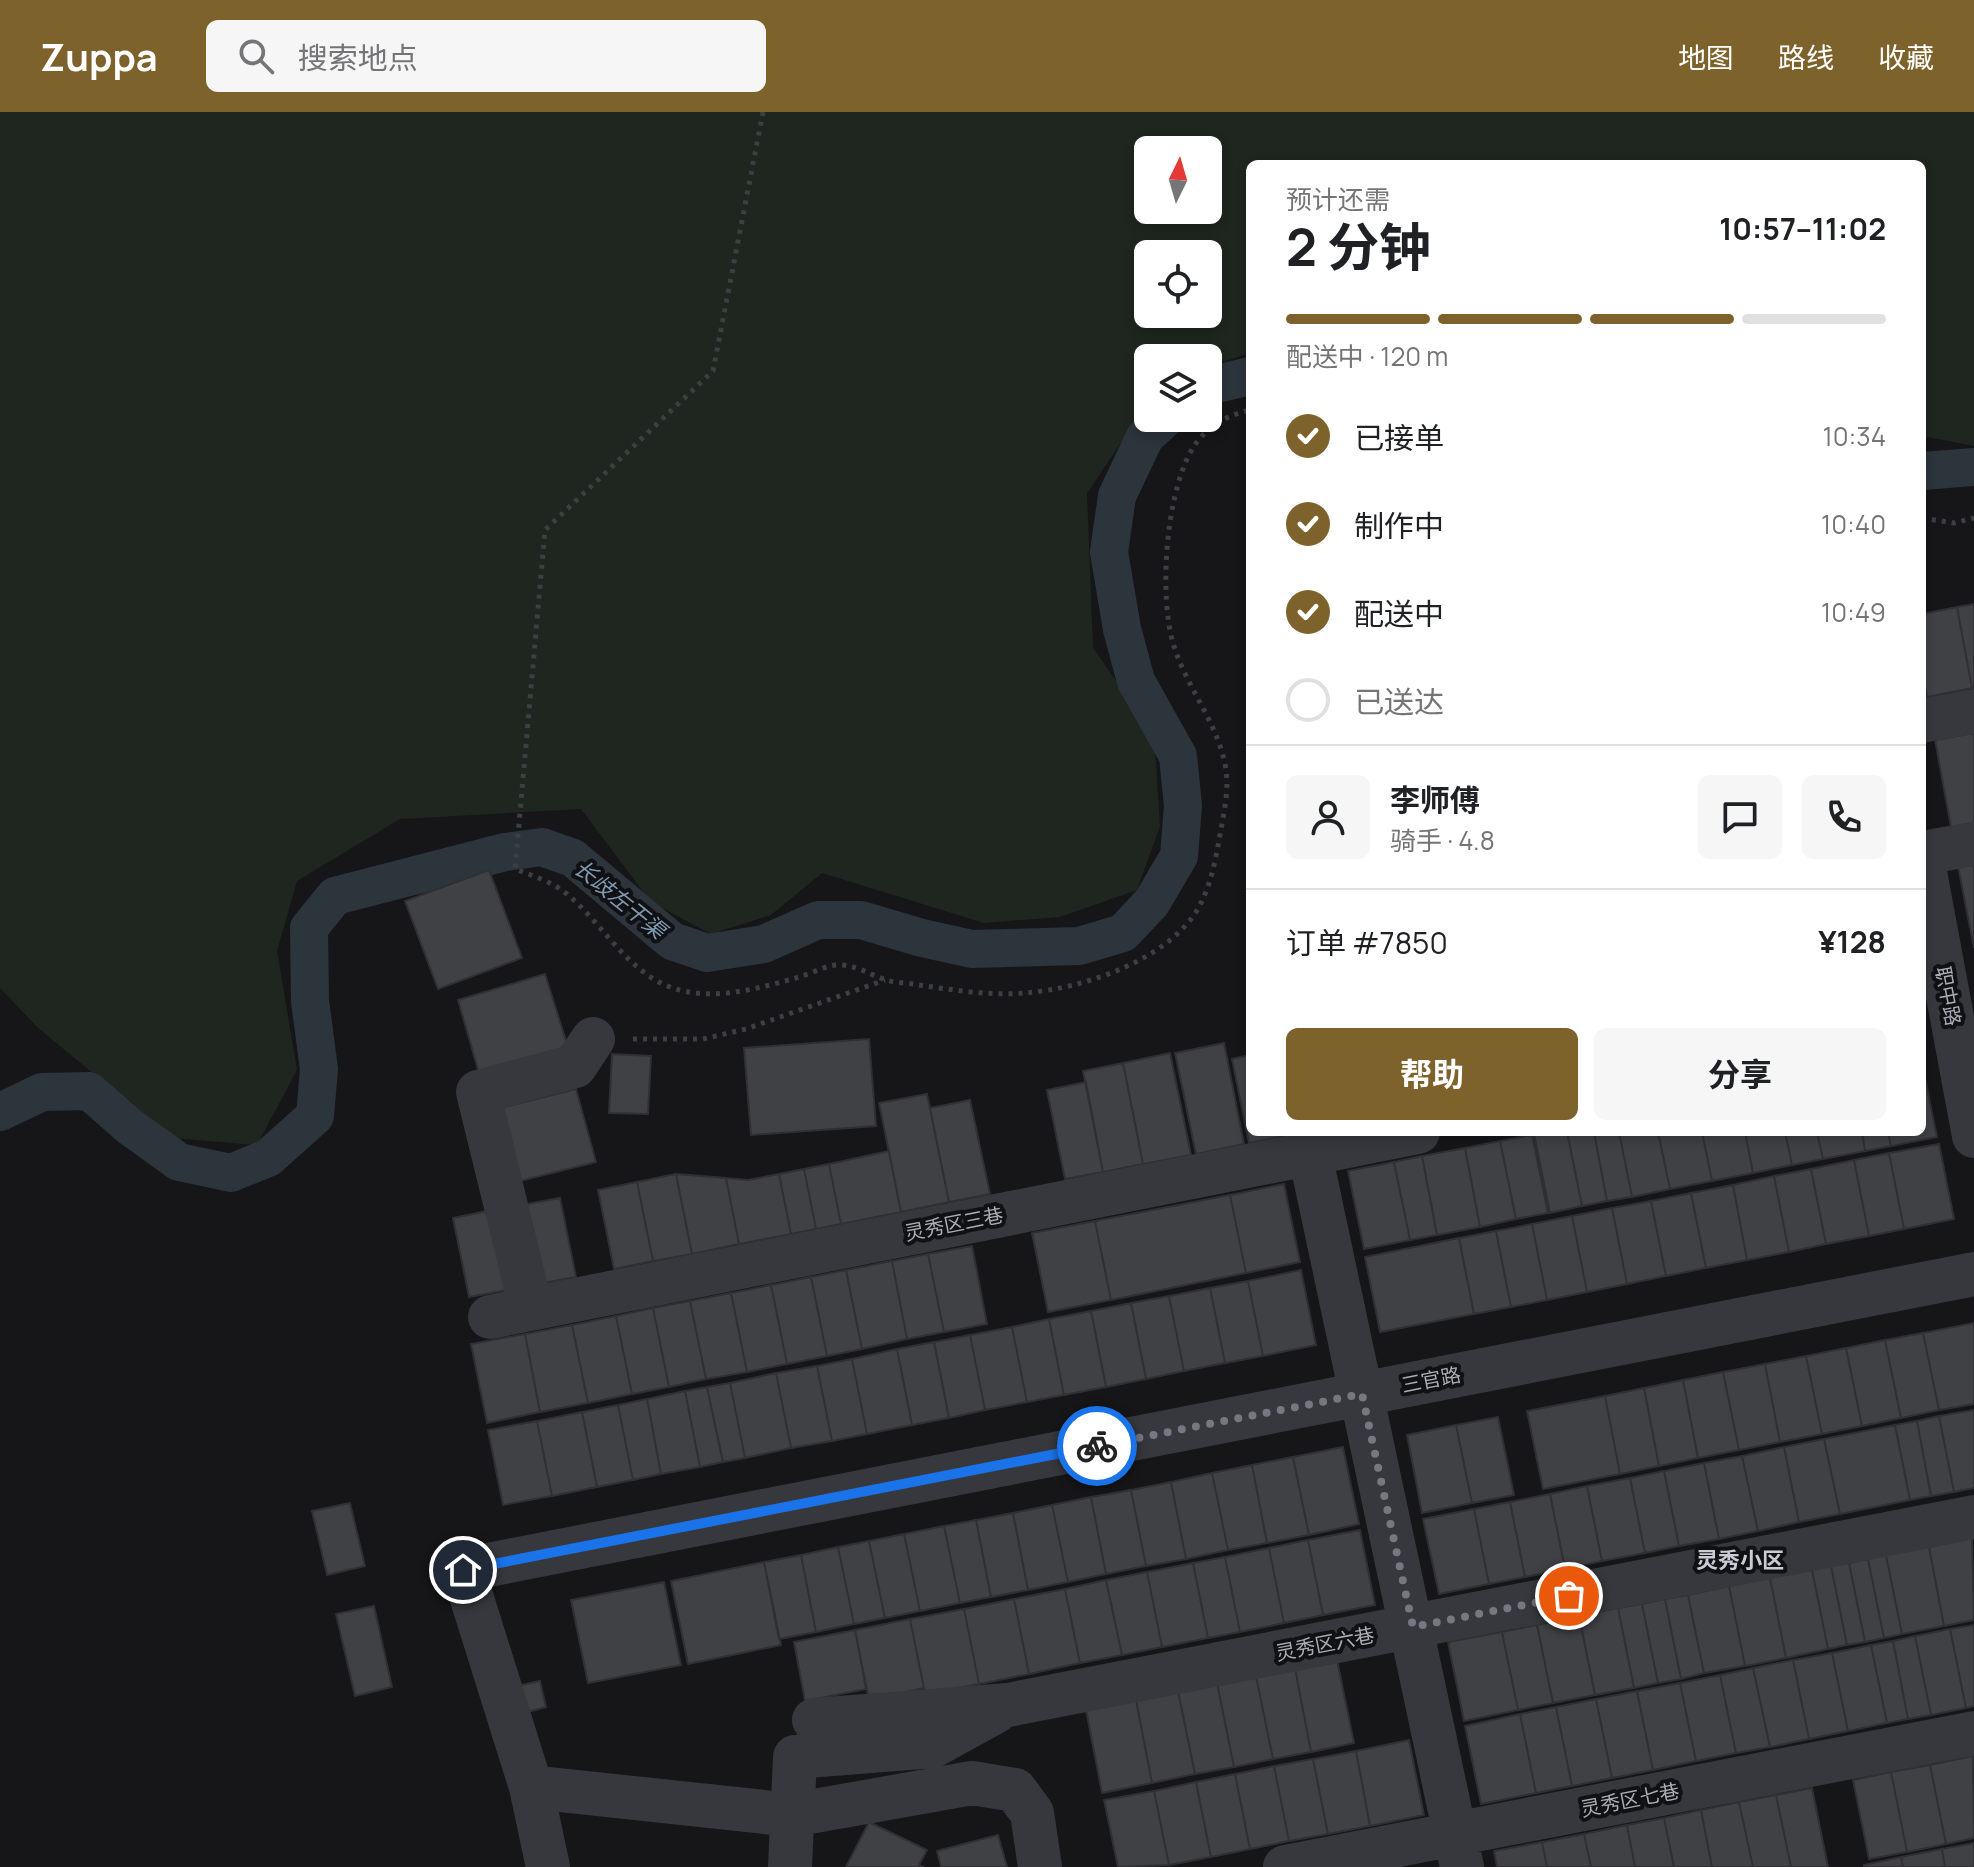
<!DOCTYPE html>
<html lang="zh">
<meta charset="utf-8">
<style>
body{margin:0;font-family:Manrope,"Noto Sans SC",sans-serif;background:#f6f6f6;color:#202124;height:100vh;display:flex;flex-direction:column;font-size:30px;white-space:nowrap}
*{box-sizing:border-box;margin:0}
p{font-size:26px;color:#757577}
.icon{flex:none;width:44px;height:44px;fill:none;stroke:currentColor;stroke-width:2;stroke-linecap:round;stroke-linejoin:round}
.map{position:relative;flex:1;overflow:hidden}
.panel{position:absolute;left:1246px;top:48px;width:680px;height:976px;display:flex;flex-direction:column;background:#fff;border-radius:12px;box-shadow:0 4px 12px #0003}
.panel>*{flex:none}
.needle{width:52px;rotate:5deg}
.buttons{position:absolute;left:1134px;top:24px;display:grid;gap:16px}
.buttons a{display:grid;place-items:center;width:88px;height:88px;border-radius:12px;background:#fff;box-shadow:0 4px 12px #0003;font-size:40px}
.pin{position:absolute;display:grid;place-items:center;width:68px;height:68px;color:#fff;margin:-34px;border:4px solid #fff;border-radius:50%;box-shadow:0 2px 8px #0007}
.courier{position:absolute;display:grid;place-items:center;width:80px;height:80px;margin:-40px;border:6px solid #1a73e8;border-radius:50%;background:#fff;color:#222;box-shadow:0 2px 10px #0007}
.summary em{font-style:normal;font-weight:700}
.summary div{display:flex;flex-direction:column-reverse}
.summary{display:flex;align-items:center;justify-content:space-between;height:136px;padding:0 40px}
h1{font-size:52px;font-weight:700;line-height:60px}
.bar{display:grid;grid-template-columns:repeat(4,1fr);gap:12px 8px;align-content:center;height:96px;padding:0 40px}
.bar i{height:10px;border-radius:6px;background:#e0e0e0}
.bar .selected{background:#7e622b}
.bar p{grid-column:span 4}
.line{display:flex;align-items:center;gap:20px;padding:0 40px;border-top:2px solid #e0e0e0}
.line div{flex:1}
.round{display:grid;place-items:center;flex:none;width:84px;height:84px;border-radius:12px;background:#f6f6f6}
ol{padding:0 40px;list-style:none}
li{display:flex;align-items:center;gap:24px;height:88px}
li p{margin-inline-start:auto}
li .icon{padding:8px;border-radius:50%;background:#7e622b;color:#fff;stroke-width:4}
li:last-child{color:#757577}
li i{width:44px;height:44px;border:4px solid #e0e0e0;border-radius:50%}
.button{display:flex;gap:16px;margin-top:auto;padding:16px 40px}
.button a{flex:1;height:92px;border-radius:12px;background:#7e622b;color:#fff;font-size:32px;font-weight:700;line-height:92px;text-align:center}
.button a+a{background:#f6f6f6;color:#202124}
header{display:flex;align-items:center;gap:48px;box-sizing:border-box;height:112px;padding:0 40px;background:#7e622b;color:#fff}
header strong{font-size:38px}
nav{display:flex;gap:44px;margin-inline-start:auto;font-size:28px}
.search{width:560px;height:72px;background:#f6f6f6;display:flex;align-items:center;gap:20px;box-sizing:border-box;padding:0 28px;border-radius:12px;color:#757577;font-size:30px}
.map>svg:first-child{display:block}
.green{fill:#1e261f;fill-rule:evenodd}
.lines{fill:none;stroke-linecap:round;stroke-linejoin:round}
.canal{stroke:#2c353c;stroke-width:38}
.building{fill:#404145;stroke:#303034;stroke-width:2}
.path{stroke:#3d3f44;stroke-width:5;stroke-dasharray:4 6;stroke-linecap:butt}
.minor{stroke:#37383d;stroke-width:44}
.done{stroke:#757880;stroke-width:8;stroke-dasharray:0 14.4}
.route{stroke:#1a73e8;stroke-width:10}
.labels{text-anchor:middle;stroke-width:8;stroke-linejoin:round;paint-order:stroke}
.street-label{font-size:20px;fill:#a8adb8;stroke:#111113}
.water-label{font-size:22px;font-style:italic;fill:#7f9bb3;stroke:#111113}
.neighbourhood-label{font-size:22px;font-weight:bold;fill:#c9ccd4;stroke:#111113}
</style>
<header>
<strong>Zuppa</strong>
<div class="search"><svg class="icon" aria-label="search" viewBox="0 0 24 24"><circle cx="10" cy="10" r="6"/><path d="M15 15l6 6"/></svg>搜索地点</div>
<nav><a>地图</a><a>路线</a><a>收藏</a></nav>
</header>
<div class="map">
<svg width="1974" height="1755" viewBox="0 0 1974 1755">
<rect width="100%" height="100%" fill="#161618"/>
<path class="green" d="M0,0H1974V334L1922,324V52H1250V241L1208,255V246H1148V291L1087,381L1093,536L1154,623L1160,714L1137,778L1060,805L984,811L822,761L771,803L711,822L651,790L581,697L400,707L297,769L277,839L297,958L257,1033L171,1026L37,915L0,876ZM1148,38H1208V98H1148ZM1148,142H1208V202H1148Z"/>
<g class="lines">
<path class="canal" d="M1208,274L1250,264
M1922,359L1974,355
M0,1000L42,980L89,979L129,1014L179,1050L231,1061L268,1046L315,1004L319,957L310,889L309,816L335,784L505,740L542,735L573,746L672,829L707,841L764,832L818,808H861L922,826L972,837L1079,834L1123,821L1152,790L1179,744L1183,694L1178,644L1136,569L1122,517L1109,440L1117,384L1145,325L1166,306"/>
</g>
<path class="building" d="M1974,492V576H1972L1957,495Z
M1957,495L1972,576L1927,585L1922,560V502Z
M1974,621V711L1951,715L1935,628Z
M1974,751V836L1958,754Z
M489,758L522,846L438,877L405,789Z
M545,862L568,935L479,961L458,888Z
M869,927L876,1014L751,1023L744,936Z
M1224,931L1244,1032L1196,1042L1175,941Z
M1170,941L1191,1043L1143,1052L1123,951Z
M612,942L651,944L648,1002L609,1001Z
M1250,943V1020H1305L1249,1031L1232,947Z
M1123,951L1143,1052L1103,1060L1083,959Z
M1922,951L1937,1025L1891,1034L1888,1020H1922Z
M1086,970L1103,1060L1065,1067L1047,978Z
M576,977L596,1050L516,1070L497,997Z
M927,982L949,1090L901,1100L879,991Z
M970,988L990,1082L949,1090L930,996Z
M1546,1020H1567L1582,1094L1550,1101L1534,1022Z
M1567,1020H1594L1607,1089L1582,1094Z
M1594,1020H1619L1632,1085L1607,1089Z
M1619,1020H1658L1670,1077L1632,1085Z
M1658,1020H1702L1712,1069L1670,1077Z
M1702,1020H1745L1753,1061L1712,1069Z
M1745,1020H1785L1792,1053L1753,1061Z
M1785,1020H1817L1823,1047L1792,1053Z
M1817,1020H1862L1865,1039L1823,1047Z
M1862,1020H1888L1891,1034L1865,1039Z
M1532,1023L1548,1101L1516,1107L1500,1029Z
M1500,1029L1516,1107L1480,1115L1465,1036Z
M1939,1032L1954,1107L1904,1117L1889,1041Z
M1465,1036L1480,1115L1437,1123L1422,1044Z
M889,1039L901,1100L841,1112L829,1052Z
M1889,1041L1904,1117L1869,1124L1854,1048Z
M1422,1044L1437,1123L1410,1128L1394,1050Z
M1854,1048L1869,1124L1826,1132L1811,1057Z
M1394,1050L1410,1128L1364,1137L1348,1059Z
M829,1052L841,1112L816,1117L804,1057Z
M804,1057L816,1117L791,1122L779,1062Z
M1811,1057L1826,1132L1789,1140L1774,1064Z
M676,1062L726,1066L739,1132L692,1142Z
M676,1062L692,1142L653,1149L637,1070Z
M779,1062L791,1122L739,1132L726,1066L748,1068Z
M1774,1064L1789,1140L1747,1148L1733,1073Z
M637,1070L653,1149L614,1157L598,1078Z
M1284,1072L1300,1150L1246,1161L1230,1083Z
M1733,1073L1747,1148L1706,1156L1691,1081Z
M1691,1081L1706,1156L1666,1164L1651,1089Z
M1230,1083L1246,1161L1111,1188L1095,1109Z
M560,1086L576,1165L543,1171L527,1092Z
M1651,1089L1666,1164L1627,1172L1612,1096Z
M1612,1096L1627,1172L1587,1180L1572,1104Z
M497,1097L513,1177L469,1185L453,1106Z
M1572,1104L1587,1180L1547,1188L1532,1112Z
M1095,1109L1111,1188L1048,1200L1032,1121Z
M1532,1112L1547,1188L1511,1195L1496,1119Z
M1496,1119L1511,1195L1474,1202L1459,1126Z
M1459,1126L1474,1202L1380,1220L1365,1145Z
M972,1134L987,1212L944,1220L928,1142Z
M928,1142L944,1220L907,1227L892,1149Z
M892,1149L907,1227L862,1237L846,1158Z
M846,1158L862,1237L827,1244L811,1165Z
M1301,1158L1316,1233L1263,1244L1248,1169Z
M811,1165L827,1244L787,1252L771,1173Z
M1248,1169L1263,1244L1225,1251L1210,1176Z
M771,1173L787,1252L747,1260L731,1181Z
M1210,1176L1225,1251L1184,1259L1169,1184Z
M731,1181L747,1260L706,1267L690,1189Z
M1169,1184L1184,1259L1146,1267L1131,1191Z
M690,1189L706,1267L669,1275L653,1196Z
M1131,1191L1146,1267L1106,1275L1091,1199Z
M653,1196L669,1275L632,1282L616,1204Z
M1091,1199L1106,1275L1064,1283L1049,1207Z
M616,1204L632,1282L588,1291L572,1213Z
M1049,1207L1064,1283L1027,1290L1012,1215Z
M1974,1211V1292L1939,1298L1923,1221Z
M572,1213L588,1291L540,1300L525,1222Z
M1012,1215L1027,1290L985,1298L970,1223Z
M1923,1221L1939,1298L1901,1306L1885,1228Z
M525,1222L540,1300L487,1311L471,1232Z
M970,1223L985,1298L949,1306L934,1230Z
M1885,1228L1901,1306L1862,1314L1846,1236Z
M934,1230L949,1306L912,1313L897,1237Z
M1846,1236L1862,1314L1822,1322L1806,1244Z
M897,1237L912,1313L867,1322L852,1247Z
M1806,1244L1822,1322L1780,1330L1765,1252Z
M852,1247L867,1322L832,1329L817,1254Z
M1765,1252L1780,1330L1739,1338L1723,1260Z
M817,1254L832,1329L791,1336L776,1261Z
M1723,1260L1739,1338L1698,1346L1683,1268Z
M776,1261L791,1336L745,1346L730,1271Z
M1683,1268L1698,1346L1659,1354L1644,1276Z
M730,1271L745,1346L723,1350L707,1275Z
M707,1275L723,1350L700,1355L685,1279Z
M1644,1276L1659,1354L1620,1362L1605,1284Z
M685,1279L700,1355L661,1362L647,1287Z
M1605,1284L1620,1362L1543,1377L1527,1299Z
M647,1287L661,1362L633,1368L618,1293Z
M618,1293L633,1368L597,1375L582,1300Z
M1974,1298V1376L1954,1380L1939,1304Z
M582,1300L597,1375L552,1384L537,1309Z
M1939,1304L1954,1380L1931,1384L1917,1309Z
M1498,1305L1514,1383L1472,1391L1456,1313Z
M537,1309L552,1384L503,1393L488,1318Z
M1917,1309L1931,1384L1910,1388L1895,1313Z
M1456,1313L1472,1391L1422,1401L1407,1323Z
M1895,1313L1910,1388L1840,1402L1824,1327Z
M1824,1327L1840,1402L1799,1410L1784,1335Z
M1343,1335L1359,1412L1309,1423L1293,1345Z
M1784,1335L1799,1410L1758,1419L1742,1344Z
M1742,1344L1758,1419L1719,1427L1704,1351Z
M1293,1345L1309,1423L1267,1431L1252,1353Z
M1704,1351L1719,1427L1679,1434L1664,1359Z
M1252,1353L1267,1431L1228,1438L1212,1361Z
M1664,1359L1679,1434L1645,1441L1630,1366Z
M1212,1361L1228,1438L1186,1447L1171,1370Z
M1630,1366L1645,1441L1602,1449L1587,1374Z
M1171,1370L1186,1447L1146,1454L1131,1378Z
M1587,1374L1602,1449L1565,1457L1550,1382Z
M1131,1378L1146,1454L1106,1462L1091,1385Z
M1550,1382L1565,1457L1525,1465L1510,1390Z
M1091,1385L1106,1462L1068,1470L1052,1393Z
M1510,1390L1525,1465L1489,1472L1474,1397Z
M350,1391L365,1454L327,1463L312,1399Z
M1052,1393L1068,1470L1028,1478L1013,1401Z
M1474,1397L1489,1472L1439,1482L1423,1407Z
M1013,1401L1028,1478L991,1485L976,1408Z
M976,1408L991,1485L960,1491L944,1414Z
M944,1414L960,1491L920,1499L904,1422Z
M1360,1418L1375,1493L1323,1503L1308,1428Z
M904,1422L920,1499L885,1506L869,1429Z
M1972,1426L1974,1508L1944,1514L1929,1435Z
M1308,1428L1323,1503L1284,1511L1269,1436Z
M869,1429L885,1506L854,1512L838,1435Z
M838,1435L854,1512L816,1520L801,1443Z
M1929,1435L1944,1514L1902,1522L1886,1443Z
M1269,1436L1284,1511L1240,1520L1225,1445Z
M801,1443L816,1520L779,1527L764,1450Z
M1886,1443L1902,1522L1884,1526L1868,1447Z
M1225,1445L1240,1520L1208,1526L1193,1451Z
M1868,1447L1884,1526L1865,1530L1849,1451Z
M764,1450L781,1533L688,1552L671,1469Z
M1193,1451L1208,1526L1162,1535L1147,1460Z
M1849,1451L1865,1530L1847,1533L1831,1454Z
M1831,1454L1847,1533L1828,1537L1812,1458Z
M1812,1458L1828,1537L1786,1546L1770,1466Z
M1147,1460L1162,1535L1122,1543L1106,1468Z
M1770,1466L1786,1546L1745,1554L1729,1474Z
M1106,1468L1122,1543L1080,1551L1065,1477Z
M664,1470L681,1553L588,1571L571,1488Z
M1729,1474L1745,1554L1704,1561L1688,1483Z
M1065,1477L1080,1551L1029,1562L1014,1487Z
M1688,1483L1704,1561L1681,1567L1665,1487Z
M1014,1487L1029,1562L979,1572L964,1497Z
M1665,1487L1681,1567L1658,1571L1642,1492Z
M1642,1492L1658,1571L1634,1576L1618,1496Z
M374,1494L392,1575L355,1584L336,1502Z
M1618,1496L1634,1576L1595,1583L1579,1504Z
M964,1497L979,1572L925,1582L910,1507Z
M1579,1504L1595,1583L1553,1591L1537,1513Z
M910,1507L924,1576L869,1588L855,1518Z
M1537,1513L1553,1591L1518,1598L1502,1520Z
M1974,1513V1594L1966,1596L1950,1517Z
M1950,1517L1966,1596L1931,1603L1915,1524Z
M855,1518L866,1577L805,1589L794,1530Z
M1502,1520L1518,1598L1464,1609L1448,1530Z
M1915,1524L1931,1603L1908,1607L1893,1529Z
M1893,1529L1908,1607L1887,1611L1871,1533Z
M1871,1533L1887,1611L1848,1619L1832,1541Z
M1832,1541L1848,1619L1809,1627L1793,1548Z
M1337,1548L1354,1631L1311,1640L1295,1556Z
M1793,1548L1809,1627L1770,1635L1753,1556Z
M1295,1556L1311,1640L1273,1647L1256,1564Z
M1753,1556L1770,1635L1736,1641L1720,1563Z
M1720,1563L1736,1641L1696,1649L1680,1571Z
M1256,1564L1273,1647L1234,1655L1217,1571Z
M540,1569L546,1595L524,1601L517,1574Z
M1217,1571L1234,1655L1195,1662L1178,1579Z
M1680,1571L1696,1649L1653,1658L1637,1579Z
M1178,1579L1195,1662L1152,1671L1136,1588Z
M1637,1579L1653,1658L1612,1666L1596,1587Z
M1596,1587L1612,1666L1572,1674L1556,1595Z
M1136,1588L1152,1671L1102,1681L1086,1598Z
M1556,1595L1572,1674L1536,1681L1520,1602Z
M1520,1602L1536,1681L1481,1692L1465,1614Z
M1409,1628L1424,1703L1370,1714L1356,1639Z
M1356,1639L1370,1714L1328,1722L1313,1647Z
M1973,1644L1974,1726L1946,1732L1930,1653Z
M1313,1647L1328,1722L1289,1729L1274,1654Z
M1930,1653L1946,1732L1907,1740L1891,1660Z
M1274,1654L1289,1729L1250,1737L1235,1662Z
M1891,1660L1907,1740L1869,1747L1853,1668Z
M1235,1662L1250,1737L1211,1745L1196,1670Z
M1196,1670L1211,1745L1169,1753L1154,1679Z
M1812,1676L1828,1755H1791L1776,1683Z
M1154,1679L1169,1753L1118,1755L1104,1688Z
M1776,1683L1791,1755H1753L1739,1690Z
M1739,1690L1753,1755H1712L1701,1698Z
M1701,1698L1712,1755H1674L1664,1706Z
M1664,1706L1674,1755H1635L1627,1713Z
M869,1710L927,1738L919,1753L924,1755H846Z
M1627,1713L1635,1755H1591L1584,1722Z
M1584,1722L1591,1755H1547L1542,1730Z
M998,1723L1007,1755H941L937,1739Z
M1542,1730L1547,1755H1497L1494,1739Z
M1974,1731V1755H1945L1942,1737Z
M1942,1737L1945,1755H1903L1901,1745Z
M1901,1745L1903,1755H1864V1753Z"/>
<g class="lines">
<path class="path" d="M763,0L713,259L545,418L515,757C533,764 553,770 568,783C604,813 629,863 676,877C715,889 761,876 799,865C813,861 830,851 843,853C860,855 871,863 886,868C896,871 909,871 919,873C953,878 989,884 1024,881C1082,877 1171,848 1200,793C1211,772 1216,746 1220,723C1224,699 1230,676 1225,652C1216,608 1185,573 1173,531C1159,482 1166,388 1189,343C1201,318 1224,304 1250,298
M1922,406L1954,411L1974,406
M633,927H703L746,917L885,868"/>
<path class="minor" d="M1922,609L1974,599
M1922,741L1974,732
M1922,744L1974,1024
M1310,1042L1462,1755
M531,1196L478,980L575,954L593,927
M490,1205L1418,1020
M814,1608L1008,1593L1974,1405
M531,1675L792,1703L972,1671L1015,1678L1032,1701L1040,1755
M548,1755L531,1675L463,1458L1974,1162
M790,1755L795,1645L933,1634L995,1600
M1285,1755L1974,1621"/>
</g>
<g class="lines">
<path class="done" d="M1097,1334L1362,1282L1413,1515L1569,1484"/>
<path class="route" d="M463,1458L1097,1334"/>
</g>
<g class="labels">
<g class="street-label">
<text transform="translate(1948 884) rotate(79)" y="7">职中路</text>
<text transform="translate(954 1112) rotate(-11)" y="7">灵秀区三巷</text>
<text transform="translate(1431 1268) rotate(-11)" y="7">三官路</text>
<text transform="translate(1325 1532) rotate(-11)" y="7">灵秀区六巷</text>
<text transform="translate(1630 1688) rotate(-11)" y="7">灵秀区七巷</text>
</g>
<g class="water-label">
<text transform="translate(620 787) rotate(39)" y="8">长歧左干渠</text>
</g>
<g class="neighbourhood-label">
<text x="1740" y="1456">灵秀小区</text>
</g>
</g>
</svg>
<div class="buttons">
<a><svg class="needle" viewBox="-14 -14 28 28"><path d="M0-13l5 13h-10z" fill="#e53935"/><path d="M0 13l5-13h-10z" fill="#757577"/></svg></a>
<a><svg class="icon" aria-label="locate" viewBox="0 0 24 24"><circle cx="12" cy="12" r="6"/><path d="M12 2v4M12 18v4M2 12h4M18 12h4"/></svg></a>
<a><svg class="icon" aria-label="layers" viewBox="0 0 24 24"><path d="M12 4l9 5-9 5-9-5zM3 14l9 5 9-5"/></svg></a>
</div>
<div class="pin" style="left:1569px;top:1484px;background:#ea580c"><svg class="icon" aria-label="bag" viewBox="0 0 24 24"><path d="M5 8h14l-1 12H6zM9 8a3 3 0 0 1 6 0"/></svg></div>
<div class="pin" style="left:463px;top:1458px;background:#1f2937"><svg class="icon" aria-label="home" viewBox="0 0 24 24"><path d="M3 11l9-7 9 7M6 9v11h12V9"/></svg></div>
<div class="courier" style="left:1097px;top:1334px"><svg class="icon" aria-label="bike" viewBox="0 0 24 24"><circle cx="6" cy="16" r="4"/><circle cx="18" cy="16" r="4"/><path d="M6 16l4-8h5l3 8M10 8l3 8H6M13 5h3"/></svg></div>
<section class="panel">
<div class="summary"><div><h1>2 分钟</h1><p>预计还需</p></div><em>10:57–11:02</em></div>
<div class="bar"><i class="selected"></i><i class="selected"></i><i class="selected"></i><i></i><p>配送中 · 120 m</p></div>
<ol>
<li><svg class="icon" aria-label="check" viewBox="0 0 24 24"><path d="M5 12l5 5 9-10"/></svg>已接单<p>10:34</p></li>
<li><svg class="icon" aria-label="check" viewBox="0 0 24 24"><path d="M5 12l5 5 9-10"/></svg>制作中<p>10:40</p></li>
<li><svg class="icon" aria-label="check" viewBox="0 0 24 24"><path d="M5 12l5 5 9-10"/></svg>配送中<p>10:49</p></li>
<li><i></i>已送达</li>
</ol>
<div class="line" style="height:144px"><a class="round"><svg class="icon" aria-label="person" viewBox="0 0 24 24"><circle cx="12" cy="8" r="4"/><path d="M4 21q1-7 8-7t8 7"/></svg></a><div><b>李师傅</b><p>骑手 · 4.8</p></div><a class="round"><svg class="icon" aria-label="chat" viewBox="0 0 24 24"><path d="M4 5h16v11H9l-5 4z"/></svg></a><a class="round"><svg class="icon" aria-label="phone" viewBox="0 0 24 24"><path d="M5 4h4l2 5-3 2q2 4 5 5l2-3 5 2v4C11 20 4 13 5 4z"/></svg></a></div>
<div class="line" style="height:104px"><div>订单 #7850</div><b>¥128</b></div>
<div class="button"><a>帮助</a><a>分享</a></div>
</section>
</div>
